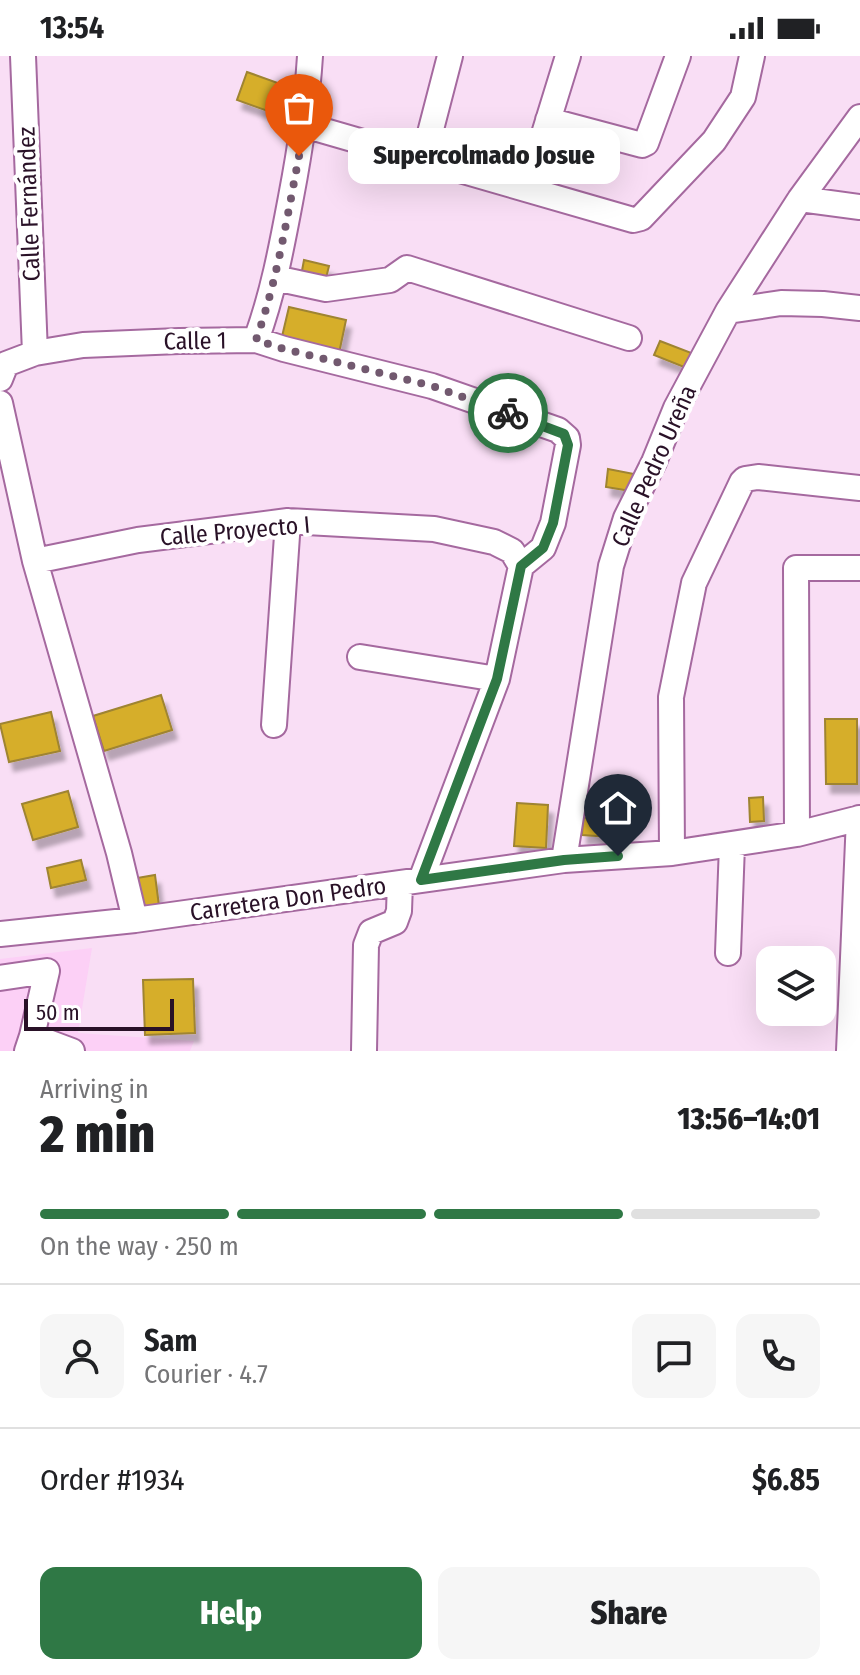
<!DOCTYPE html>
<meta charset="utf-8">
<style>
body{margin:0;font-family:"Fira Sans Condensed",sans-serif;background:#f6f6f6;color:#202124;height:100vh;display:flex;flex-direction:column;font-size:30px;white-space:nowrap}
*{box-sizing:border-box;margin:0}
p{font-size:26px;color:#757577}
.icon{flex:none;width:44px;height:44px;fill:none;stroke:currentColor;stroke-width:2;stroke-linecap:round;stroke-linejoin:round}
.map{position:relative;height:995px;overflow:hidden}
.drawer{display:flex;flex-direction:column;background:#fff;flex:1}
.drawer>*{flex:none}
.fabs{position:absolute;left:756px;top:890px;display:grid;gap:16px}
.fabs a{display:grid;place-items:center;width:80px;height:80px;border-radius:16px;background:#fff;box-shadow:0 8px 32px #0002;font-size:40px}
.scale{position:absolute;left:24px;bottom:20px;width:150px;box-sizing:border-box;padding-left:8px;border:4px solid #291127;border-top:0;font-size:22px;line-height:28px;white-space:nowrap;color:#291127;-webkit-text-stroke:6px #fff;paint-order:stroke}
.pin{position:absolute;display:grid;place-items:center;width:68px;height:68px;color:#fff;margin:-82px -34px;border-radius:50% 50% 50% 0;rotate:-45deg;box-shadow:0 0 8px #0007}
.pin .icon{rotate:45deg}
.courier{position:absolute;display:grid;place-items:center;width:80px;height:80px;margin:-40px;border:6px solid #2f7845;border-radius:50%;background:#fff;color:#222;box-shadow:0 2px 10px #0007}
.bubble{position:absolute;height:56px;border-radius:16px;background:#fff;box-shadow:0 8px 32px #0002;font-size:26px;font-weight:800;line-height:56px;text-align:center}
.summary em{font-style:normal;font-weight:800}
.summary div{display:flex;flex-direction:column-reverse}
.summary{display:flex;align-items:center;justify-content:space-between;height:136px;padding:0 40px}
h1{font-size:52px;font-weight:800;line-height:60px}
.bar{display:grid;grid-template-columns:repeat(4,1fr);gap:12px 8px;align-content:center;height:96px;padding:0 40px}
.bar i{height:10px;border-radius:6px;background:#e0e0e0}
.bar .on{background:#2f7845}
.bar p{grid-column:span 4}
.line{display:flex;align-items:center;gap:20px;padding:0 40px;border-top:2px solid #e0e0e0}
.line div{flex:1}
.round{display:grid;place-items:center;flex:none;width:84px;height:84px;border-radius:16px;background:#f6f6f6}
.button{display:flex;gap:16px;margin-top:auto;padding:16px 40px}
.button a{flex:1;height:92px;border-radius:16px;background:#2f7845;color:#fff;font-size:32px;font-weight:800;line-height:92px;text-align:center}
.button a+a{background:#f6f6f6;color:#202124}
.status{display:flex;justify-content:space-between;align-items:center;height:56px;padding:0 40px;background:#fff;direction:ltr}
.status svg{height:22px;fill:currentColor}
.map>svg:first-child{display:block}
.built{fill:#fcd0f6}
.building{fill:#d6ae2c;stroke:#9f8431;stroke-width:2;filter:url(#shadow)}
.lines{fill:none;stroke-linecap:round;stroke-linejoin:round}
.minor-casing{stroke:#a5699f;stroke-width:28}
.minor{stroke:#fff;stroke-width:24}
.done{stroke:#72596f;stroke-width:8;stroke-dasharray:0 14.4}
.route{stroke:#2f7845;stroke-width:10}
.labels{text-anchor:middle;stroke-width:8;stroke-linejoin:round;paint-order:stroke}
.street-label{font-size:24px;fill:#291127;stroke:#fff}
</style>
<div class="status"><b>13:54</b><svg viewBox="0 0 49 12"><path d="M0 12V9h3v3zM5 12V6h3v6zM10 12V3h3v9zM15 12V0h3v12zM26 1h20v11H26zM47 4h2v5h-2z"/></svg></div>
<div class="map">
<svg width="860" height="995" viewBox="0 0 860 995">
<defs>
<filter id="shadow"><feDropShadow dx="5" dy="9" stdDeviation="2" flood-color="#0004"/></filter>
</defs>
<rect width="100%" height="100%" fill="#f9def5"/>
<path class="built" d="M92,892L78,977L194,985L190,995H0V903Z"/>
<path class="building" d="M247,16L289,31L279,59L237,44Z
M304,204L329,210L325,226L301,220Z
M289,251L346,264L338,302L280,289Z
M660,285L694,298L689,313L654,299Z
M608,413L634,418L631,435L606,431Z
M161,639L172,674L104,695L93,660Z
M51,656L60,695L9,706L0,668Z
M825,663H857V728H826Z
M68,735L78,771L33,784L22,748Z
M763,741L764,765L750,766L749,742Z
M517,747L548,749L546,792L514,790Z
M583,762L611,763L610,781L582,779Z
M81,804L86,824L51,832L47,812Z
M155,819L159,850L142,853L137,822Z
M193,923L195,977L145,979L143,924Z"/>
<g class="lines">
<g class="minor-casing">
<path id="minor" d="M23,0L35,297
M548,64L642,89L646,87L678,0
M304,69L633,164L641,162L714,85L743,41L752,0
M423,104L450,0
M527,133L568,0
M800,143L860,151
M275,222L326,233L390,224L407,212L629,282
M728,255L781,247L823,248L860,252
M256,284C273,238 282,189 291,141C300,94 307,48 310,0
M0,323L6,308L35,297L83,289L179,285L256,284L284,293L432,330L558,374L567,382L568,389L553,467L543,492L521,510
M0,347L35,505L119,797L135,864
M35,505L138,484L288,465L434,473L494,486L512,495L521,510
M360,601L497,623
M274,669L288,465
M797,778L796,512H860
M672,797L671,641L694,527L742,426L745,423L758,421L860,432
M564,804L611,510L626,462L654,406L676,352L728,255L800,143L860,61
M421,824L497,623L521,510
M0,878L135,864L564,804L672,797L797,778L860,762
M728,897L732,789
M0,922L47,915L32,980L27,995
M32,980L72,995
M364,995L366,889L371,876L395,866L399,855L400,827
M849,995L859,762"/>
</g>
<use href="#minor" class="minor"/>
</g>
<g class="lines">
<path class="done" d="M299,100C287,162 277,225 256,284L284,293L432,330L508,357"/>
<path class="route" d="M508,357L564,378L568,389L553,467L543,492L521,510L497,623L421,824L564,804L618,800"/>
</g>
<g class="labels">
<g class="street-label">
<text transform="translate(29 148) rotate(-92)" y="8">Calle Fernández</text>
<text transform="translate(195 285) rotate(-1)" y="8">Calle 1</text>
<text transform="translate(654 410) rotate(-66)" y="8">Calle Pedro Ureña</text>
<text transform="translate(235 475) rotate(-5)" y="8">Calle Proyecto I</text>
<text transform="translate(288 843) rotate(-8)" y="8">Carretera Don Pedro</text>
</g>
</g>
</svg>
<div class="fabs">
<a><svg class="icon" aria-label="layers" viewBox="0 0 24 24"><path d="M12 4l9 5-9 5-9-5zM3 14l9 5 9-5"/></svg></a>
</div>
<div class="scale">50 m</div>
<div class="pin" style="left:299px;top:100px;background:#ea580c"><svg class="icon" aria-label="bag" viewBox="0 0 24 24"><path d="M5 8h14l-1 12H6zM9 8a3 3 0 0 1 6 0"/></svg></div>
<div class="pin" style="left:618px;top:800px;background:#1f2937"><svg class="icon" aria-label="home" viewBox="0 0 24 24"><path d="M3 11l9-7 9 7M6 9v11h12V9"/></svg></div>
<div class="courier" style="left:508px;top:357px"><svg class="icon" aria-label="bike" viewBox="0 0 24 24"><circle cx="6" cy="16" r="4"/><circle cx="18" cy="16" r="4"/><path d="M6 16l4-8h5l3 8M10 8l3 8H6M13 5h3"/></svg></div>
<div class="bubble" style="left:348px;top:72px;width:272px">Supercolmado Josue</div>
</div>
<section class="drawer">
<div class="summary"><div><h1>2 min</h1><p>Arriving in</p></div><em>13:56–14:01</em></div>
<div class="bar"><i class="on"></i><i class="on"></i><i class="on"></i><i></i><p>On the way · 250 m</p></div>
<div class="line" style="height:144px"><a class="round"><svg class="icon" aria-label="person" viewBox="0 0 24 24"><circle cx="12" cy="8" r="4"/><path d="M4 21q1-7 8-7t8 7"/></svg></a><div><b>Sam</b><p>Courier · 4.7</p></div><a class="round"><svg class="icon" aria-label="chat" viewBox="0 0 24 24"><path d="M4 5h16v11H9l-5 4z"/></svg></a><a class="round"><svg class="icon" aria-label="phone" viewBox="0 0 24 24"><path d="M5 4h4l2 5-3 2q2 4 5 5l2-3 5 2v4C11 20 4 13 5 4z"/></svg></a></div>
<div class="line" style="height:104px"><div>Order #1934</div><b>$6.85</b></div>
<div class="button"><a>Help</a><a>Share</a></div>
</section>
